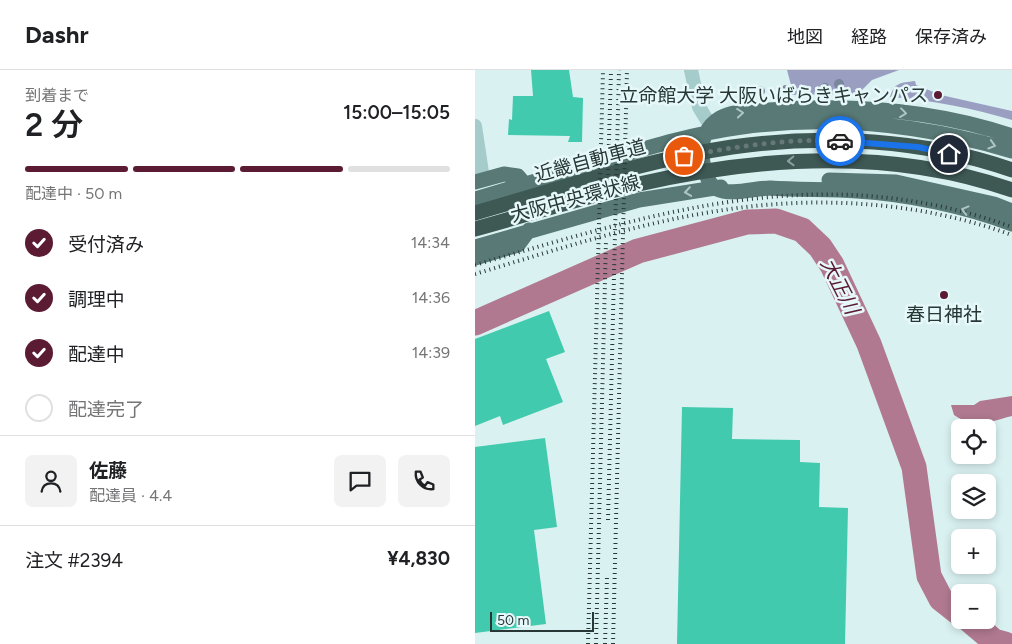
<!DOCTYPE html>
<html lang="ja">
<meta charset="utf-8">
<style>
body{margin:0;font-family:Figtree,"Noto Sans JP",sans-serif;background:#f2f2f2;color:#202124;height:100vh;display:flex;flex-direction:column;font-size:19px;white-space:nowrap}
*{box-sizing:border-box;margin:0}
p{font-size:16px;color:#757577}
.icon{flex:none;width:28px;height:28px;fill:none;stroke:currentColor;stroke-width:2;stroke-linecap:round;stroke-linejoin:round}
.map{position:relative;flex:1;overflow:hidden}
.side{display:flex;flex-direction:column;background:#fff;width:475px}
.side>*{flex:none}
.buttons{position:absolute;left:476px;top:349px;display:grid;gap:10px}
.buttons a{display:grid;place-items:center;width:45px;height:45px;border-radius:8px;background:#fff;box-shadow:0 2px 8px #0003;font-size:25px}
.scale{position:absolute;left:15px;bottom:12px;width:104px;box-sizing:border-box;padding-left:5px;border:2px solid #273735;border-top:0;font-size:14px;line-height:18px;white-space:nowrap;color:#273735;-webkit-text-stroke:4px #e7f8fa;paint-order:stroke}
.pin{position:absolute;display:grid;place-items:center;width:42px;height:42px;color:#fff;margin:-21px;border:2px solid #fff;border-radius:50%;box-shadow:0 1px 5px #0007}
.courier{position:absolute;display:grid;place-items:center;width:50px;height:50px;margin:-25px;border:4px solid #1a73e8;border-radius:50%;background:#fff;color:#222;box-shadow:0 1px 6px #0007}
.headline em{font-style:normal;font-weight:600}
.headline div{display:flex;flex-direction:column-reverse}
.headline{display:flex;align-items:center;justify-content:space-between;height:85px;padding:0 25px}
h1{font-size:32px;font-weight:600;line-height:38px}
.bar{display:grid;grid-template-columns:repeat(4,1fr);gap:8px 5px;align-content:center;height:60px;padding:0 25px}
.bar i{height:6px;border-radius:4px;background:#e0e0e0}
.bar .active{background:#5a1b33}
.bar p{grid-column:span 4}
.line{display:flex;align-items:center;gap:12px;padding:0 25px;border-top:1px solid #e0e0e0}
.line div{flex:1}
.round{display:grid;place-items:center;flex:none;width:52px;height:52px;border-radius:8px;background:#f2f2f2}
ol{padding:0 25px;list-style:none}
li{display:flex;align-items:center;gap:15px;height:55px}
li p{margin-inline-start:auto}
li .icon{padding:5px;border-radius:50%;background:#5a1b33;color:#fff;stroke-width:4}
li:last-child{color:#757577}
li i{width:28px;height:28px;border:2px solid #e0e0e0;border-radius:50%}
header{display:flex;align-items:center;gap:30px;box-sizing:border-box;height:70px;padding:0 25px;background:#fff;border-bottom:1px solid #e0e0e0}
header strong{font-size:24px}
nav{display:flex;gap:28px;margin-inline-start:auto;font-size:18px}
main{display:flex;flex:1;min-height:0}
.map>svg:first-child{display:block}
.green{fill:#9a9fc2}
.water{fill:#b07990}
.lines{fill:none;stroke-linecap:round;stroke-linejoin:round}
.river{stroke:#b07990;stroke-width:25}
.building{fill:#41caad}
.minor{stroke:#a6cbcb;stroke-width:14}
.major{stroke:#587975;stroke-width:15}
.highway{stroke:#3e5854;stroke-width:15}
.rail{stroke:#273735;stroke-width:4;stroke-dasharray:1 4;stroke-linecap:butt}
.tree{fill:#79869c}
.oneway{stroke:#aec5c5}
.oneway2{stroke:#8aa09f}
.done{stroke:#667877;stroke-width:5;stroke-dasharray:0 9}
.route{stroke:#1a73e8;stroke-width:6}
.poi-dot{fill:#5a1b33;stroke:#e7f8fa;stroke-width:2}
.labels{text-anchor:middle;stroke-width:5;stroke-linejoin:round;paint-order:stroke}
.poi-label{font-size:19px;fill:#273735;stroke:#e7f8fa;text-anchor:end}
.street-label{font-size:19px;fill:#273735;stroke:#e7f8fa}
.water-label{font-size:20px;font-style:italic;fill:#5a1b33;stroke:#e7f8fa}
</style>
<header>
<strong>Dashr</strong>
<nav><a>地図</a><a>経路</a><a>保存済み</a></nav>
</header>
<main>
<section class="side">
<div class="headline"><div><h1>2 分</h1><p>到着まで</p></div><em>15:00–15:05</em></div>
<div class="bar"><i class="active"></i><i class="active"></i><i class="active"></i><i></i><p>配達中 · 50 m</p></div>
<ol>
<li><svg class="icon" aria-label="check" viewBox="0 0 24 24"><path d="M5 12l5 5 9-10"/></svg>受付済み<p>14:34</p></li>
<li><svg class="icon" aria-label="check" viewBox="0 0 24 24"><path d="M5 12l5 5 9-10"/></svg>調理中<p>14:36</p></li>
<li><svg class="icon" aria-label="check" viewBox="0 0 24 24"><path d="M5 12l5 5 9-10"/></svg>配達中<p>14:39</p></li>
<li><i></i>配達完了</li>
</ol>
<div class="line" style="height:90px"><a class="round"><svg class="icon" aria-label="person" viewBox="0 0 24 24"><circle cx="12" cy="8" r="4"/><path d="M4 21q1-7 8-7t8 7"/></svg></a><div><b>佐藤</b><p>配達員 · 4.4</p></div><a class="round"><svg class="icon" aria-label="chat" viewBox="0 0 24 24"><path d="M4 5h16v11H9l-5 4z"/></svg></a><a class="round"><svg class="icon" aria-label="phone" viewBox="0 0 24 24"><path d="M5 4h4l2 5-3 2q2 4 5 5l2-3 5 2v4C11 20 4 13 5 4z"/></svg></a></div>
<div class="line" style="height:65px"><div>注文 #2394</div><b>¥4,830</b></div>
</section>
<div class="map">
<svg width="537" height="574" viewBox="0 0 537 574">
<rect width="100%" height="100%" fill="#daf1f2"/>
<path class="green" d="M312,0H424L397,10L383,24L308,25L306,17L316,15Z
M440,11L441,15L466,25L537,41V50C497,38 456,30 415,27C420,12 425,13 440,11Z"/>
<path class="water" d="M537,326V346C512,352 502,360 479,345L476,335H499L505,331Z"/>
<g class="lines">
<path class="river" d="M0,253L163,181L272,152L301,151L327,160L345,177L357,195L394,274L439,397L454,506L466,529L485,544
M494,550L519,571L530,574"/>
</g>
<path class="building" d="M56,0H94L98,27L108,28L107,72H93L95,66L33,65L34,49L37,50L38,26H58Z
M74,241L90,282L71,289L88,332L28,355L25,346L0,356V269Z
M207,337L258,338L257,369L325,370V392L345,393L344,437L373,438L370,574H202Z
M70,368L82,457L59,460L71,554L0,563V377Z"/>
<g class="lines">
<path class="minor" d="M216,0L224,37L235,55
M0,56L8,109"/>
<path class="major" d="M537,66C460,40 374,34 294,40C278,42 259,40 245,48C231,56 226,71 227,86C228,97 232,114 242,119C256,126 280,118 295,118C324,120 353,119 382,121C432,124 490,136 537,154
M354,110L421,112L519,134L537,141
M0,112L29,104L43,106L54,119
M0,129C45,116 90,102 135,89C178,76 222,63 267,57C357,45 450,55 537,81
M0,177L164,130L246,117
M0,188L43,175L54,160"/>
<path class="highway" d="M0,143C84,119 170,90 257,77C349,64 449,69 537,100
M0,159C54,144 109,127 164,114C286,86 417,78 537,120"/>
<path class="rail" d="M133,105L136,0
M0,195C184,142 346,88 537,157
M0,204C80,180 160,154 242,141C341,125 443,131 537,165
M133,450L144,0
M113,574L128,0
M121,574L131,170
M130,574L132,507
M138,574L152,0"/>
</g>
<g class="tree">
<circle cx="364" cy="14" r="5"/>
<circle cx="350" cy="18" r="5"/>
<circle cx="311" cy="20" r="5"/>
<circle cx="285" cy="21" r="5"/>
<circle cx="270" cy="23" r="5"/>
</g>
<defs><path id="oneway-chevron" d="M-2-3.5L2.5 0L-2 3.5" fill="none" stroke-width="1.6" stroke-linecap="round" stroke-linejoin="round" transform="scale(1.25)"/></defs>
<g class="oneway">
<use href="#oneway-chevron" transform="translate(265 43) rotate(-5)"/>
<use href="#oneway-chevron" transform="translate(428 43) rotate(7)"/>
<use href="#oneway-chevron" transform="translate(517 75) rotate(17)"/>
<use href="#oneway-chevron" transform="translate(213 122) rotate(171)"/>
<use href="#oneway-chevron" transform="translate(490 140) rotate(-165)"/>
</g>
<use class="oneway2" href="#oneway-chevron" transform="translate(316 91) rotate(178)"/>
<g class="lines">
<path class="done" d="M209,86C260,77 313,68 365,71"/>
<path class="route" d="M365,71L443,77L474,84"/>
</g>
<g class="poi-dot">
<circle cx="463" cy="25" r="5"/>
<circle cx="469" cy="225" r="5"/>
</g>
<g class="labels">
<g class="poi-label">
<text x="453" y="32">立命館大学 大阪いばらきキャンパス</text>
<text x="469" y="251" text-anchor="middle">春日神社</text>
</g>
<g class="street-label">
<text transform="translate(115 90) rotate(-15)" y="7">近畿自動車道</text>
<text transform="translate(100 128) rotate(-15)" y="7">大阪中央環状線</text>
</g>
<g class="water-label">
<text transform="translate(365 216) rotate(63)" y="7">大正川</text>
</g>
</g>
</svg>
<div class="buttons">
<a><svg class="icon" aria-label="locate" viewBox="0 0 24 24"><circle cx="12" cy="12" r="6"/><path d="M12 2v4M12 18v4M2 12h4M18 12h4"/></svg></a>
<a><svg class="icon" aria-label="layers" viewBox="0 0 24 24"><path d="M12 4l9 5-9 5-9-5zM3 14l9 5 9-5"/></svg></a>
<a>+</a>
<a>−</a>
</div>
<div class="scale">50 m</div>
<div class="pin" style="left:209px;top:86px;background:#ea580c"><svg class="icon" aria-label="bag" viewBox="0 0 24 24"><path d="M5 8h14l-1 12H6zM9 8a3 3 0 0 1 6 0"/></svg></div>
<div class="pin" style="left:474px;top:84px;background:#1f2937"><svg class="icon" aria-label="home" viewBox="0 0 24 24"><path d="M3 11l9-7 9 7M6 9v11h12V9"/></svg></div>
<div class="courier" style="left:365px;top:71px"><svg class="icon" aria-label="car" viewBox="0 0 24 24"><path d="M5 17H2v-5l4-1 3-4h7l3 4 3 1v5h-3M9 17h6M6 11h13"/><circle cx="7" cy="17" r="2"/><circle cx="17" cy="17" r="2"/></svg></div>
</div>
</main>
